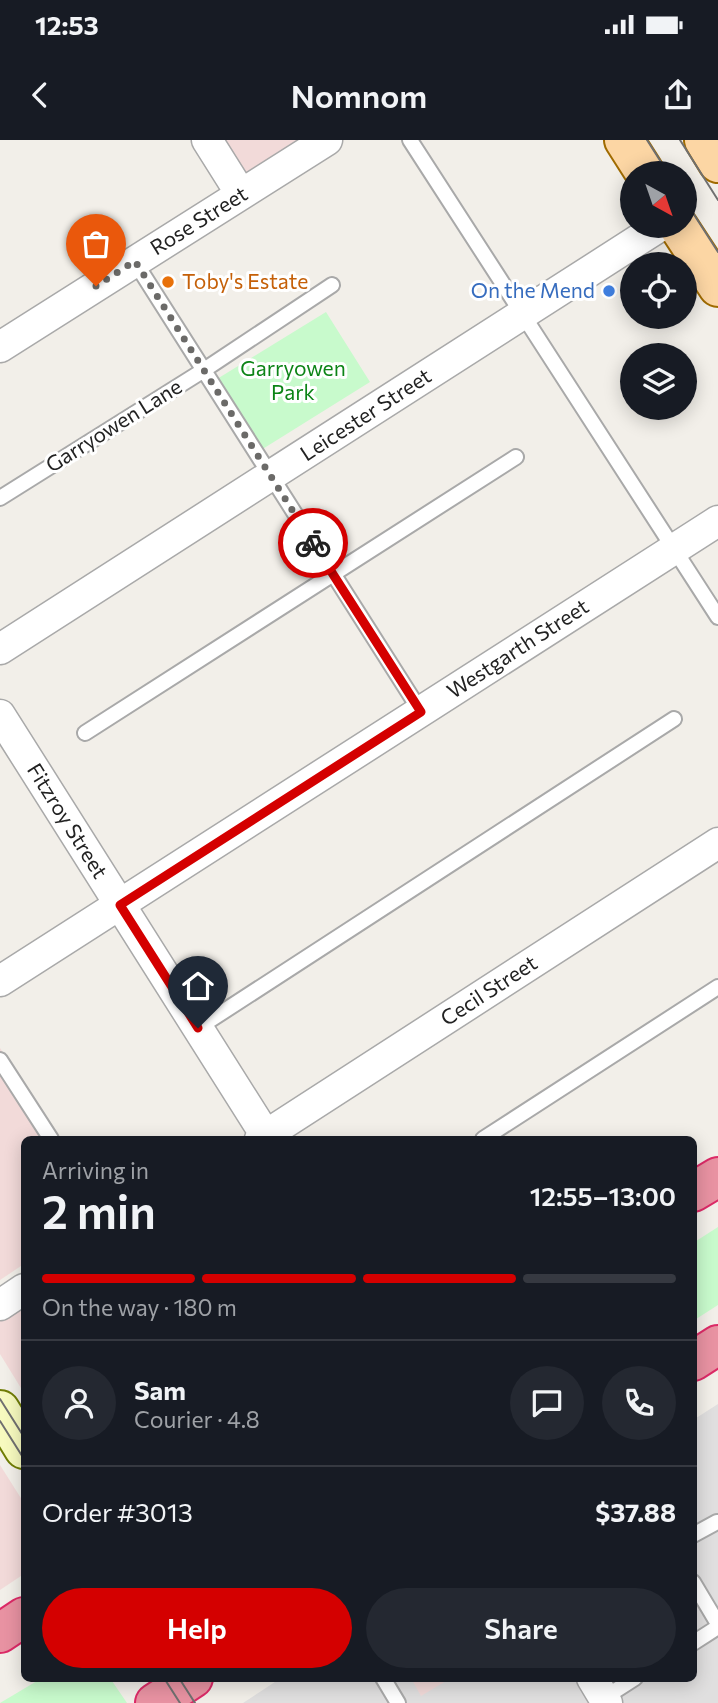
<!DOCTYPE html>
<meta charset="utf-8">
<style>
body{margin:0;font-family:Commissioner,sans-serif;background:#242831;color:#f1f3f6;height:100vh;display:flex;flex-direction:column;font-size:26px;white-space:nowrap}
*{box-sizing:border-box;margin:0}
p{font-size:23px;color:#9ea1a6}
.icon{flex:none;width:38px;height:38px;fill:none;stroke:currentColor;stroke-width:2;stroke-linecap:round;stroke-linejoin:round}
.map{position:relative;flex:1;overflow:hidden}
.sheet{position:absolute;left:21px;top:996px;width:676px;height:546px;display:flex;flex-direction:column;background:#171b24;border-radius:10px;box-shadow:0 4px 18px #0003}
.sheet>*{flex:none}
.needle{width:46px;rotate:140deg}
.controls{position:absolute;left:620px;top:21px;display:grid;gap:14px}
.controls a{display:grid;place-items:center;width:77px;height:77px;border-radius:50%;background:#171b24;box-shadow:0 4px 18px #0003;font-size:35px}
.pin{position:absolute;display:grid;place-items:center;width:60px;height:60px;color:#fff;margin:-72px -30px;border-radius:50% 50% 50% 0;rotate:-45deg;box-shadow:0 0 7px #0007}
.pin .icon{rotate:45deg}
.courier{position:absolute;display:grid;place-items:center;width:70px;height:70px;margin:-35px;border:5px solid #d40000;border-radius:50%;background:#fff;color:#222;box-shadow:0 2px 9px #0007}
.head em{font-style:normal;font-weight:600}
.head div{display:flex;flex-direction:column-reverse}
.head{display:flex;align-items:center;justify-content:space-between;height:119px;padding:0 21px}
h1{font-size:46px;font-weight:600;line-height:52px}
.bar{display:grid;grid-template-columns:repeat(4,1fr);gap:10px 7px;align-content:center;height:84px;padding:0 21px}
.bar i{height:9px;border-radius:5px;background:#363941}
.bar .current{background:#d40000}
.bar p{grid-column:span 4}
.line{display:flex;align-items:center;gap:18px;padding:0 21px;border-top:2px solid #363941}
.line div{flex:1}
.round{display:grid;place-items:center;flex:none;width:74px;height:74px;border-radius:37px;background:#242831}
.primary-button{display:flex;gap:14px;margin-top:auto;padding:14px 21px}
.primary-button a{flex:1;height:80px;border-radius:42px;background:#d40000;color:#fff;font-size:28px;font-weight:600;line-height:80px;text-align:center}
.primary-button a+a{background:#242831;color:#f1f3f6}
.status{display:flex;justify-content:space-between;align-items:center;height:49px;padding:0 35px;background:#171b24;direction:ltr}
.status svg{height:19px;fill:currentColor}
header{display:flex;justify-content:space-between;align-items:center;height:91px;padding:0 21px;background:#171b24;font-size:32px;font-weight:600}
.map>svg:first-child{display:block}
.residential{fill:#e0dfdf}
.commercial{fill:#f2dad9}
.park{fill:#c8facc}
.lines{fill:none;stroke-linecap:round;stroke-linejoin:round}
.lane-casing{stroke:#a9a9a9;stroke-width:18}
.street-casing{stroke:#a9a9a9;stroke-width:33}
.secondary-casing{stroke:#707d05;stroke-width:42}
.primary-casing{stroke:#a06b00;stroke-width:42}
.highway-casing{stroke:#dc2a67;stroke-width:42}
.lane{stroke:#fff;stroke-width:14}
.street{stroke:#fff;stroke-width:30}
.secondary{stroke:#f7fabf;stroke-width:38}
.primary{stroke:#fcd6a4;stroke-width:38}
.highway{stroke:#e892a2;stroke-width:38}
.tram{stroke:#707070;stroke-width:2}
.done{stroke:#6b6a68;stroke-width:7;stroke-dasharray:0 12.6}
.route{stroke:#d40000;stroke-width:9}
.food-dot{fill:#e8710a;stroke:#fff;stroke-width:2.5}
.shop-dot{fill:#3f7fe0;stroke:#fff;stroke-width:2.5}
.labels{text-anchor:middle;stroke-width:6;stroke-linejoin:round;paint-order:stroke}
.street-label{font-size:21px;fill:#222;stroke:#fff}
.food-label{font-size:21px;fill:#c56008;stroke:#fff;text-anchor:start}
.shop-label{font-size:21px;fill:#366cbe;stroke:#fff;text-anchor:end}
.park-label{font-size:21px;fill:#0c8416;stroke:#fff}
</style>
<div class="status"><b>12:53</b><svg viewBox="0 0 49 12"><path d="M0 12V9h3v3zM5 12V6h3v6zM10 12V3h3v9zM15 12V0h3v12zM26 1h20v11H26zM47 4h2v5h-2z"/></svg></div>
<header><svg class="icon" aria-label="back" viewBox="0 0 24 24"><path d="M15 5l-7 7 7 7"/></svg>Nomnom<svg class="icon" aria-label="share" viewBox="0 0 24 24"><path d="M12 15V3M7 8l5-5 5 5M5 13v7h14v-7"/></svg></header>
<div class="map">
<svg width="718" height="1563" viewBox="0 0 718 1563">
<rect width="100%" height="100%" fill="#f2efe9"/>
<path class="residential" d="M718,1264V1563H243L281,1538H693V1280Z"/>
<path class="commercial" d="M224,0H310L250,39Z
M0,908L59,999H24V1124L0,1140Z
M24,1159V1253L0,1214V1175Z
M0,1325L24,1363V1434L0,1450Z
M411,1538H451L421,1556Z"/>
<path class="park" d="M326,172L370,242L261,310L217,239Z
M718,1087V1165L693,1181V1103Z
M42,1538H110L127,1563H0Z"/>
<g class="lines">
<g class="lane-casing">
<path id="lane" d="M410,0L718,477
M135,122L421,572
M0,358L204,230L332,145
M85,593L516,317
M198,888L674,579
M0,920L51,999
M483,999L718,847
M693,1395L717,1382
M693,1442L718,1484
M693,1503L718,1487
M383,1538L398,1563
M604,1558L635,1538"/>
</g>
<g class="street-casing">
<path id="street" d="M207,0L241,54
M0,207L327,0
M0,509L660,86
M0,575L268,999
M0,841L718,381
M260,999L718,703
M0,1165L24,1149
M592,1538L607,1563"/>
</g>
<g class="secondary-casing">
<path id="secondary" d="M0,1270L24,1309"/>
</g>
<g class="primary-casing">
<path id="primary" d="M624,0L645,33
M704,0L718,23
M678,86L718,147"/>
</g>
<g class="highway-casing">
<path id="highway" d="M693,1052L718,1037
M693,1221L718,1205
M0,1493L24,1477
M155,1563L193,1538"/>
</g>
<use href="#lane" class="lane"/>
<use href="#street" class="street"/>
<use href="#secondary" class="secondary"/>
<use href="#primary" class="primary"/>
<use href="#highway" class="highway"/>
<path class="tram" d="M647,0L668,33
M680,0L718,60
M684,59L718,112
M0,1259L24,1297
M0,1281L24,1319
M164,1538L180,1563
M179,1538L195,1563"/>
</g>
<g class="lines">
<path class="done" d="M96,146L135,121L313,403"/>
<path class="route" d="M198,888L120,765L421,572L313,403"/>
</g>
<circle class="food-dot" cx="168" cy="142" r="7"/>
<circle class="shop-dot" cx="609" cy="151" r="7"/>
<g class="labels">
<g class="street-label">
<text transform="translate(199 81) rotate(-32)" y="7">Rose Street</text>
<text transform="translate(366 275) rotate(-33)" y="7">Leicester Street</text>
<text transform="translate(114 286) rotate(-32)" y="7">Garryowen Lane</text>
<text transform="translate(518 509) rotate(-33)" y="7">Westgarth Street</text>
<text transform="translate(67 681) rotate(58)" y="7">Fitzroy Street</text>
<text transform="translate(489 851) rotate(-33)" y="7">Cecil Street</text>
</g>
<g class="food-label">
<text x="182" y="149">Toby's Estate</text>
</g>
<g class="shop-label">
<text x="595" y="158">On the Mend</text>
</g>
<g class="park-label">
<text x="293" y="236">Garryowen<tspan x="293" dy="24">Park</tspan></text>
</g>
</g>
</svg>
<div class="controls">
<a><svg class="needle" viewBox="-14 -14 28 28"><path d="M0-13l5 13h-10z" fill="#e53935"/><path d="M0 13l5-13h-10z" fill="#9ea1a6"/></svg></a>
<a><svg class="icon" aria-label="locate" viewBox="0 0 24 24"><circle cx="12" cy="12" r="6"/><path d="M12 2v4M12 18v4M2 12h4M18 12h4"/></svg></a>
<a><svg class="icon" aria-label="layers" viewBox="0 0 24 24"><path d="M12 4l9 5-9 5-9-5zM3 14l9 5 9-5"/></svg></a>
</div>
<div class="pin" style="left:96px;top:146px;background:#ea580c"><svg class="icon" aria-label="bag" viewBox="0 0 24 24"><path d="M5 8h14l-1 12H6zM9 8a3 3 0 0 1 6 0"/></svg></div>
<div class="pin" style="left:198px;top:888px;background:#1f2937"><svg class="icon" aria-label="home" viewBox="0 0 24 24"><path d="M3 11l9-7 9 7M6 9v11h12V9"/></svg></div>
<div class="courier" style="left:313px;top:403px"><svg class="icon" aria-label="bike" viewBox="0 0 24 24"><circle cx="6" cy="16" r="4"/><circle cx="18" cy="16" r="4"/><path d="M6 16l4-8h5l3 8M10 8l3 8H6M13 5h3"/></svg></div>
<section class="sheet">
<div class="head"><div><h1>2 min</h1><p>Arriving in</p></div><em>12:55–13:00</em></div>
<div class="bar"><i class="current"></i><i class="current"></i><i class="current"></i><i></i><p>On the way · 180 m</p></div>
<div class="line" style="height:126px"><a class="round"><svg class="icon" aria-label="person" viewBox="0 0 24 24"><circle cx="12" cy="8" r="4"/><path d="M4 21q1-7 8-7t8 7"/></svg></a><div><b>Sam</b><p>Courier · 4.8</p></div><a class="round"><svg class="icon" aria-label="chat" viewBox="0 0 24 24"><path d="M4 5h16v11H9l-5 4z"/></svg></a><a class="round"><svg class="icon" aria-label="phone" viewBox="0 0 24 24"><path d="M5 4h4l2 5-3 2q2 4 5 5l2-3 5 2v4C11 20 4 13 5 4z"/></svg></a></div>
<div class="line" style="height:91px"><div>Order #3013</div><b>$37.88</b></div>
<div class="primary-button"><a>Help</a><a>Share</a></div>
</section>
</div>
